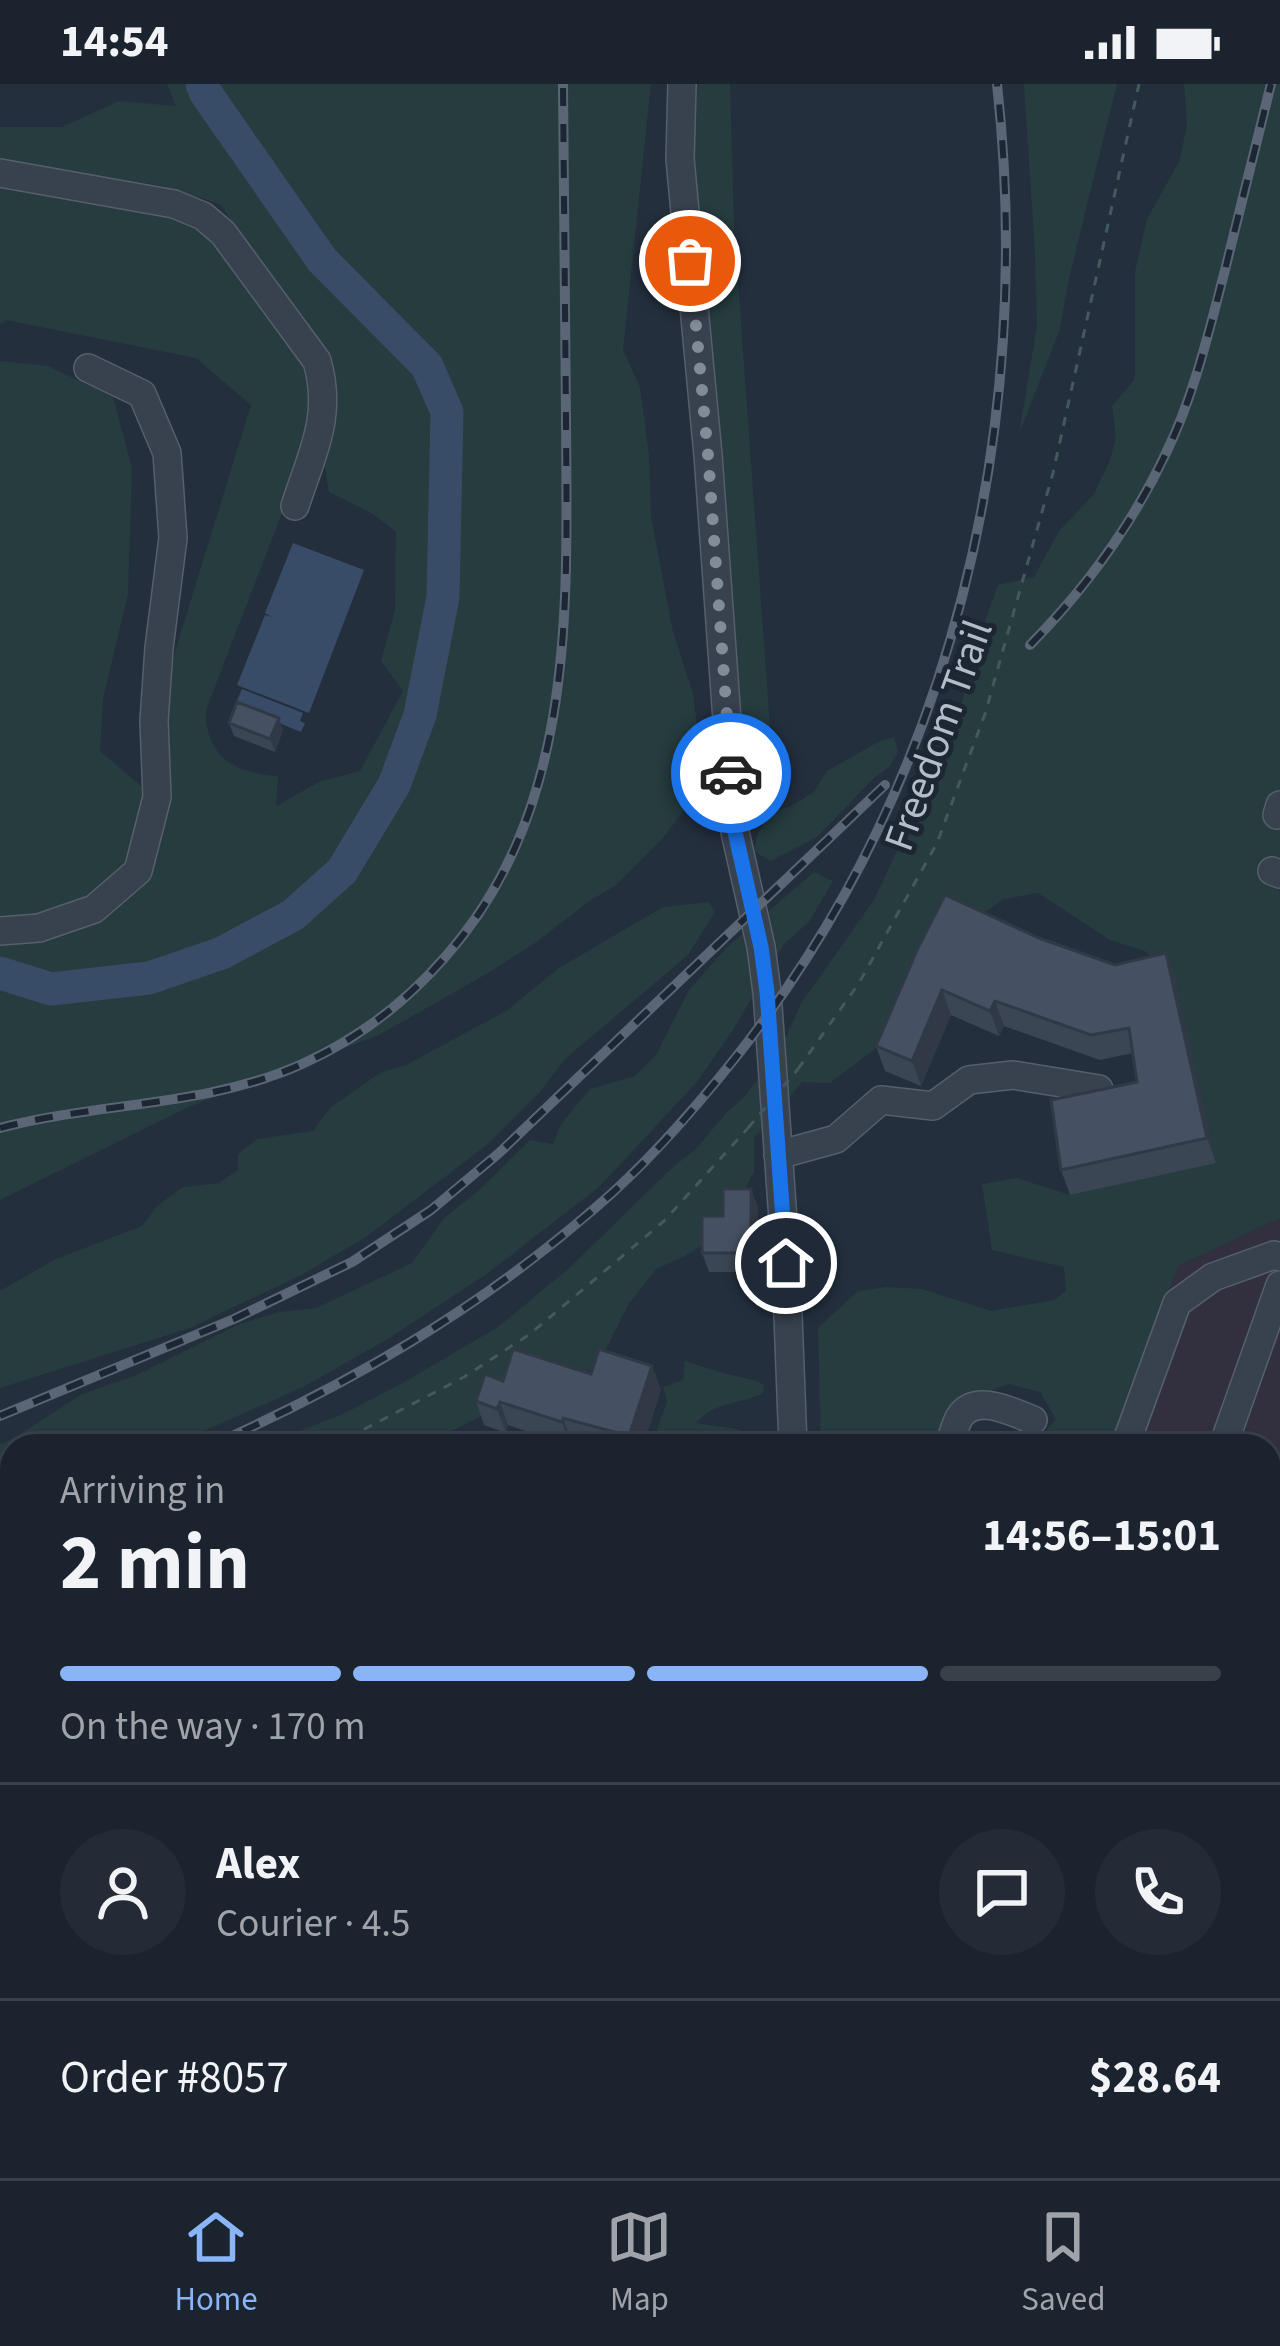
<!DOCTYPE html>
<meta charset="utf-8">
<style>
body{margin:0;font-family:"Source Sans 3",sans-serif;background:#242b36;color:#f1f3f6;height:100vh;display:flex;flex-direction:column;font-size:45px;white-space:nowrap}
*{box-sizing:border-box;margin:0}
p{font-size:39px;color:#a0a4aa}
.icon{flex:none;width:66px;height:66px;fill:none;stroke:currentColor;stroke-width:2;stroke-linecap:round;stroke-linejoin:round}
.map{position:relative;flex:1;overflow:hidden}
.details{position:absolute;left:0px;top:1350px;width:1281px;height:744px;display:flex;flex-direction:column;background:#1b232e;border-radius:36px 36px 0 0;box-shadow:0 3px 9px #0004,0 0 0 3px #39404a}
.details>*{flex:none}
.pin{position:absolute;display:grid;place-items:center;width:102px;height:102px;color:#fff;margin:-51px;border:6px solid #fff;border-radius:50%;box-shadow:0 3px 12px #0007}
.courier{position:absolute;display:grid;place-items:center;width:120px;height:120px;margin:-60px;border:9px solid #1a73e8;border-radius:50%;background:#fff;color:#222;box-shadow:0 3px 15px #0007}
.overview em{font-style:normal;font-weight:700}
.overview div{display:flex;flex-direction:column-reverse}
.overview{display:flex;align-items:center;justify-content:space-between;height:204px;padding:0 60px}
h1{font-size:78px;font-weight:700;line-height:90px}
.bar{display:grid;grid-template-columns:repeat(4,1fr);gap:18px 12px;align-content:center;height:144px;padding:0 60px}
.bar i{height:15px;border-radius:9px;background:#39404a}
.bar .on{background:#8ab4f8}
.bar p{grid-column:span 4}
.line{display:flex;align-items:center;gap:30px;padding:0 60px;border-top:3px solid #39404a}
.line div{flex:1}
.round{display:grid;place-items:center;flex:none;width:126px;height:126px;border-radius:63px;background:#242b36}
.status{display:flex;justify-content:space-between;align-items:center;height:84px;padding:0 60px;background:#1b232e;direction:ltr}
.status svg{height:33px;fill:currentColor}
.dock{display:flex;justify-content:space-around;align-items:center;height:168px;border-top:3px solid #39404a;background:#1b232e;font-size:33px;color:#a0a4aa}
.dock a{display:grid;justify-items:center;gap:6px}
.dock .on{color:#8ab4f8}
.map>svg:first-child{display:block}
.medical{fill:#32303f}
.green{fill:#263c3f}
.water{fill:#394c67}
.lines{fill:none;stroke-linecap:round;stroke-linejoin:round}
.river{stroke:#394c67;stroke-width:33}
.minor-casing{stroke:#565f6c;stroke-width:30}
.path{stroke:#44595c;stroke-width:3;stroke-dasharray:9 9;stroke-linecap:butt}
.minor{stroke:#38414e;stroke-width:27}
.rail-casing{stroke:#5a6575;stroke-width:10}
.rail{stroke:#1d2633;stroke-width:6;stroke-dasharray:18;stroke-linecap:butt}
.path-bridge{stroke:#44595c;stroke-width:3;stroke-dasharray:9 9;stroke-linecap:butt}
.wall{fill:#3b4654}
.shaded-wall{fill:#303945}
.building{fill:#455162;stroke:#303945;stroke-width:3}
.done{stroke:#828b98;stroke-width:12;stroke-dasharray:0 21.6}
.route{stroke:#1a73e8;stroke-width:15}
.labels{text-anchor:middle;stroke-width:10;stroke-linejoin:round;paint-order:stroke}
.street-label{font-size:42px;fill:#b4bcc9;stroke:#1d2633}
</style>
<div class="status"><b>14:54</b><svg viewBox="0 0 49 12"><path d="M0 12V9h3v3zM5 12V6h3v6zM10 12V3h3v9zM15 12V0h3v12zM26 1h20v11H26zM47 4h2v5h-2z"/></svg></div>
<div class="map">
<svg width="1280" height="2094" viewBox="0 0 1280 2094">
<rect width="100%" height="100%" fill="#242f3e"/>
<path class="medical" d="M1280,1134V2094H407L411,2082H1269V1362H1112L1178,1182Z"/>
<path class="green" d="M167,0H651L623,266L640,303L649,371L651,433L673,548L693,609L704,700L663,754L615,802L591,816L535,859L488,889L379,951L188,1023L0,1116V277L48,282L113,313L132,384L128,510L103,615L100,667L146,706L165,600L251,321L196,274L6,236L0,240V99L171,127L203,141L305,281L316,314L313,349L206,626C205,672 235,690 278,692L276,722L321,697L360,687L403,607L381,577L395,526L396,448L373,430L329,408L323,374L336,333V298L321,265L220,120L162,102L0,76V43H62L119,17L176,22Z
M687,0H730L734,141L771,657L765,674L752,686L742,685Z
M1024,0H1117L1069,194L1060,245L1019,350L1037,242L1035,170Z
M1184,0H1280V789L1277,801L1280,808V1134L1178,1182L1112,1362H1012L1039,1355L1056,1335L1040,1308L1008,1300L984,1310L939,1362H821L818,1244L858,1207L886,1203L922,1205L991,1227L1054,1216L1066,1207L1064,1183L992,1166L982,1100L1017,1094L1070,1111L1216,1078L1175,894L1145,867L1110,856L1038,809L1004,815L934,863L887,956L830,999L802,998L754,1054V1088L722,1148L685,1172L656,1185L628,1221L596,1285L554,1295L422,1362H262L345,1329L406,1297L498,1243L568,1185L674,1082L696,1065L726,1029L745,1012L782,961L802,918L874,816L955,643L979,554L998,501L1034,493L1059,447L1094,410L1110,376L1116,353L1112,322L1135,295V188L1147,135L1180,76L1187,39Z
M894,653L898,668L890,682L873,695L817,753L770,777L754,767L757,751L772,728L793,721L814,708L827,687L878,658Z
M814,788L833,797L809,838L784,860L731,949L696,999L599,1103L488,1189L391,1253L303,1303L170,1362H12V1435L0,1440V1360L16,1353L82,1310L137,1291L239,1240L280,1228L316,1224L412,1179L444,1134L479,1106L530,1056L553,1060L561,1040L590,1005L635,992L656,971L689,906L727,863Z
M709,818L715,828L688,871L565,975L539,1009L488,1060L366,1153L303,1190L190,1244L0,1304V1207L56,1175L142,1142L157,1122L183,1103L219,1099L238,1086V1070L257,1055L313,1047L331,1023L380,989L406,981L506,927L559,884L663,823Z
M685,1277L723,1289L757,1297L764,1301L763,1309C740,1321 714,1317 696,1339L736,1345L762,1354L759,1362H651L667,1318L663,1303L683,1296Z
M12,1473V1636L0,1647V1479Z
M12,1735V1854L0,1845V1743Z
M265,2082H338L345,2084L341,2094H260Z"/>
<path class="water" d="M293,459L364,486L309,629L237,601L265,531L272,533L265,529Z
M242,605L303,629L300,637L305,639L301,648L235,621Z"/>
<g class="lines">
<path class="river" d="M0,889L51,905L149,894L222,869L293,831L342,787L394,701L420,631L443,513L447,328L427,282L322,176L205,8L202,0"/>
<g class="minor-casing">
<path id="minor" d="M682,0L680,75L708,371L735,748L761,863L767,908L786,1179L793,1362
M0,89L174,120L203,132L223,149L317,277C333,333 312,369 295,422
M1277,731L1280,721
M1272,787L1280,790
M0,847L39,844L94,825L138,787L157,713L154,637L159,564L173,454L167,369L142,310L88,284
M778,1071L836,1055L881,1016L933,1022L969,996L1013,991L1099,1005
M949,1362C952,1353 955,1342 959,1334C975,1308 1012,1328 1033,1336
M1125,1362L1177,1219L1213,1193L1274,1171L1280,1173
M1223,1362L1280,1201
M1269,1436L1280,1440
M0,1659L12,1648
M1269,1679L1280,1683
M0,1956L12,1970
M0,2035L12,2024
M759,2082V2094
M823,2082L824,2094
M1062,2082L1063,2094
M374,2094L378,2082
M442,2094L446,2082
M548,2094L553,2082
M620,2094L624,2082
M673,2094L678,2082"/>
</g>
<path class="path" d="M798,985L859,899L937,759L985,630L1053,389L1139,0
M332,1362L464,1293L530,1250L664,1137L748,1044
M0,1519L12,1514"/>
<use href="#minor" class="minor"/>
<g class="rail-casing">
<path id="rail" d="M1030,561C1086,504 1132,441 1166,369C1194,312 1209,247 1225,186C1240,124 1256,62 1271,0
M0,1044C99,1018 207,1023 302,980C358,955 406,918 446,872C577,723 567,522 566,336C565,224 564,112 563,0
M0,1332L234,1235L352,1178L431,1126L498,1070L885,701
M210,1362C350,1300 477,1226 594,1125C647,1080 693,1027 736,973C953,700 1035,343 997,0
M0,1467L12,1462"/>
</g>
<use href="#rail" class="rail"/>
<path class="path-bridge" d="M748,1044L798,985"/>
</g>
<path class="wall" d="M229,639L283,646L275,668L234,652Z
M1039,854L1115,881L1166,869L1175,894L1216,1079L1070,1111L1061,1086L1137,998L1133,969L1100,976L1004,942L999,952L951,931L921,1002L885,987L876,962L918,864Z
M758,1123V1188H709L702,1169Z
M652,1282L661,1306L643,1362H587L572,1358L570,1362L508,1341L506,1349L484,1341L476,1317L503,1297L591,1290Z
M842,2082H1023L1026,2091L1025,2094H843Z"/>
<path class="shaded-wall" d="M279,634L283,646L275,668L270,655Z
M1166,869L1175,894L1216,1079L1207,1054Z
M942,906L951,931L921,1002L912,977Z
M995,917L1004,942L999,952L990,927Z
M751,1105L758,1123V1188L751,1169Z
M652,1282L661,1306L643,1362H633L629,1352Z
M500,1318L508,1341L506,1349L497,1325Z
M563,1334L572,1358L570,1362L562,1338Z
M9,1710L12,1723L0,1735V1718Z
M80,2082H86L88,2086L85,2094H75Z
M1000,2082H1001L1005,2094H995Z
M1012,2082H1023L1025,2094H1014L1011,2085Z"/>
<path class="building" d="M237,618L279,634L270,655L229,639Z
M945,811L1039,854L1115,881L1166,869L1207,1054L1061,1086L1051,1016L1137,998L1129,944L1091,951L995,917L990,927L942,906L912,977L876,962L918,864Z
M723,1105H751V1169H702V1132H723Z
M513,1265L591,1290L599,1265L652,1282L629,1352L563,1334L562,1338L500,1318L497,1325L476,1317L485,1290L503,1297Z
M0,1701L9,1710L0,1718Z
M1269,1962L1280,1967V2094H1232L1233,2082H1269Z
M37,2082H80L75,2094H33Z
M842,2082H1000L995,2094H962L956,2092L955,2094H843Z"/>
<g class="lines">
<path class="done" d="M690,177L708,371L731,689"/>
<path class="route" d="M731,689L735,748L761,863L767,908L786,1179"/>
</g>
<g class="labels">
<g class="street-label">
<text transform="translate(937 651) rotate(-70)" y="15">Freedom Trail</text>
</g>
</g>
</svg>
<div class="pin" style="left:690px;top:177px;background:#ea580c"><svg class="icon" aria-label="bag" viewBox="0 0 24 24"><path d="M5 8h14l-1 12H6zM9 8a3 3 0 0 1 6 0"/></svg></div>
<div class="pin" style="left:786px;top:1179px;background:#1f2937"><svg class="icon" aria-label="home" viewBox="0 0 24 24"><path d="M3 11l9-7 9 7M6 9v11h12V9"/></svg></div>
<div class="courier" style="left:731px;top:689px"><svg class="icon" aria-label="car" viewBox="0 0 24 24"><path d="M5 17H2v-5l4-1 3-4h7l3 4 3 1v5h-3M9 17h6M6 11h13"/><circle cx="7" cy="17" r="2"/><circle cx="17" cy="17" r="2"/></svg></div>
<section class="details">
<div class="overview"><div><h1>2 min</h1><p>Arriving in</p></div><em>14:56–15:01</em></div>
<div class="bar"><i class="on"></i><i class="on"></i><i class="on"></i><i></i><p>On the way · 170 m</p></div>
<div class="line" style="height:216px"><a class="round"><svg class="icon" aria-label="person" viewBox="0 0 24 24"><circle cx="12" cy="8" r="4"/><path d="M4 21q1-7 8-7t8 7"/></svg></a><div><b>Alex</b><p>Courier · 4.5</p></div><a class="round"><svg class="icon" aria-label="chat" viewBox="0 0 24 24"><path d="M4 5h16v11H9l-5 4z"/></svg></a><a class="round"><svg class="icon" aria-label="phone" viewBox="0 0 24 24"><path d="M5 4h4l2 5-3 2q2 4 5 5l2-3 5 2v4C11 20 4 13 5 4z"/></svg></a></div>
<div class="line" style="height:156px"><div>Order #8057</div><b>$28.64</b></div>
</section>
</div>
<nav class="dock">
<a class="on"><svg class="icon" aria-label="home" viewBox="0 0 24 24"><path d="M3 11l9-7 9 7M6 9v11h12V9"/></svg>Home</a>
<a><svg class="icon" aria-label="map" viewBox="0 0 24 24"><path d="M3 6l6-2 6 2 6-2v14l-6 2-6-2-6 2zM9 4v14M15 6v14"/></svg>Map</a>
<a><svg class="icon" aria-label="saved" viewBox="0 0 24 24"><path d="M7 4h10v16l-5-4-5 4z"/></svg>Saved</a>
</nav>
